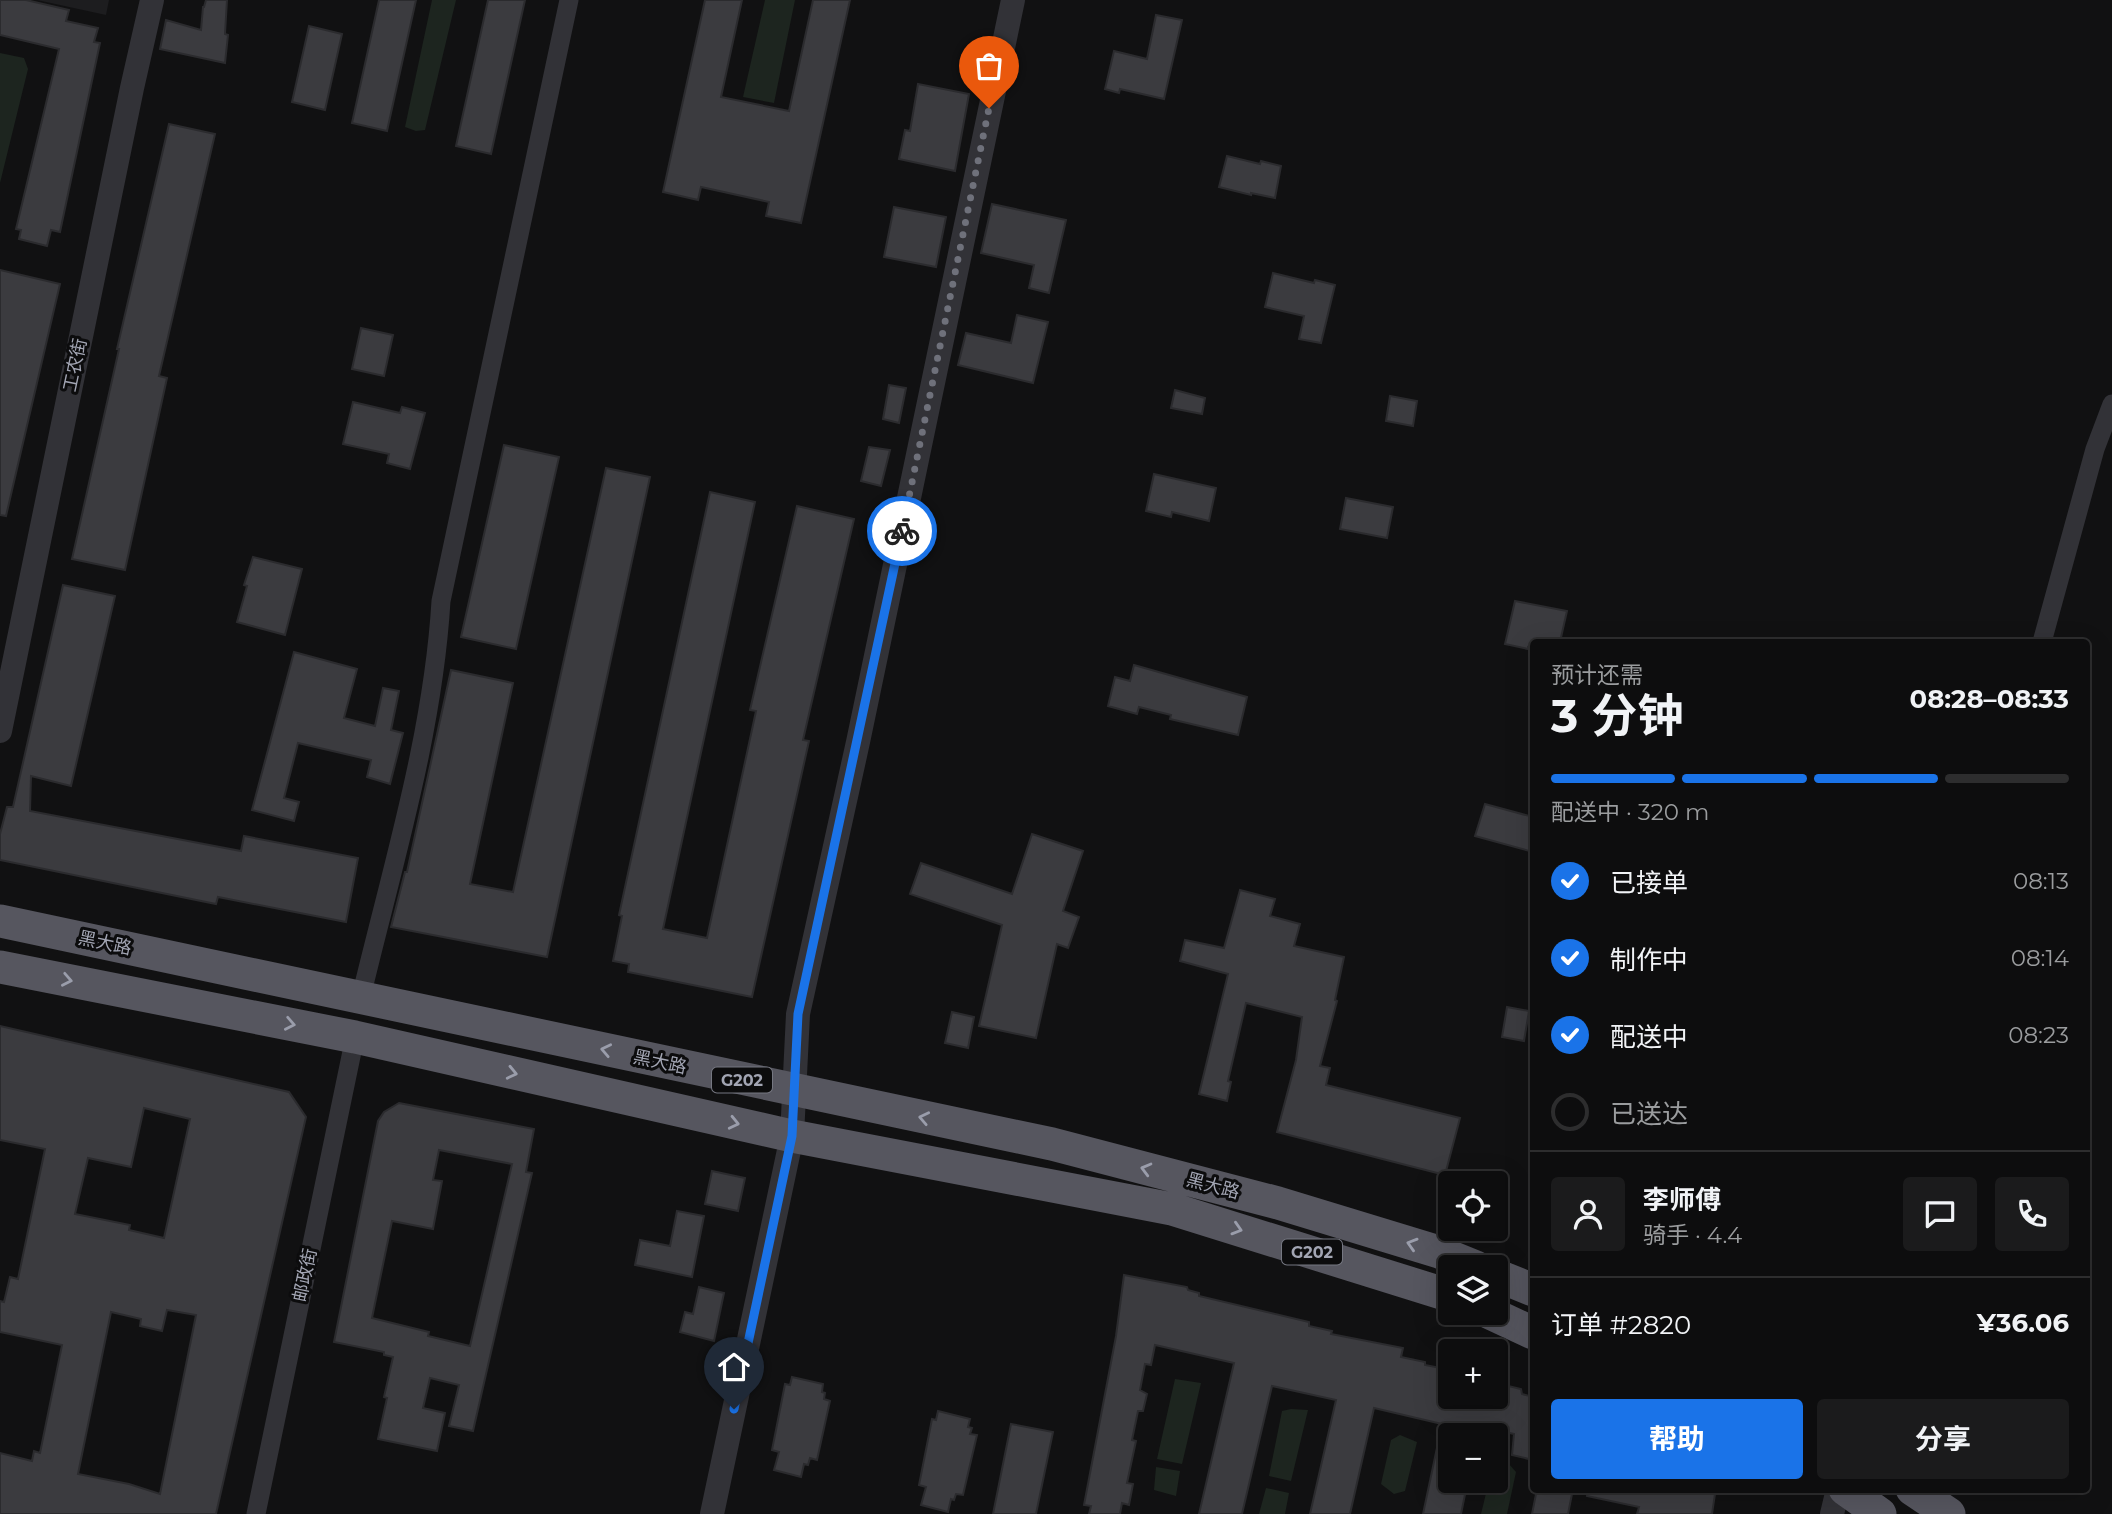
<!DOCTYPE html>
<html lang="zh">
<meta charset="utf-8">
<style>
body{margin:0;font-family:Montserrat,"Noto Sans SC",sans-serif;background:#1b1b1c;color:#f1f3f6;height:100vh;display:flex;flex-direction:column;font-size:26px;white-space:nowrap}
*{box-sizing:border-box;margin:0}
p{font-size:23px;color:#9a9c9e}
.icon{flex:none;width:38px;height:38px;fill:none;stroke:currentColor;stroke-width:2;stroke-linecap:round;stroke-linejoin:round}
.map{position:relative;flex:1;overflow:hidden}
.drawer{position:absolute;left:1530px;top:639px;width:560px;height:854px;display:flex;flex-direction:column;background:#0d0d0e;border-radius:7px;box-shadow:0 7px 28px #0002,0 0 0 2px #2d2d2e}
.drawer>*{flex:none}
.tools{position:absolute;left:1438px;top:1171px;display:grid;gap:14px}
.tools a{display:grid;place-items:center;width:70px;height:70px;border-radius:7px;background:#0d0d0e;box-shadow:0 7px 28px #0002,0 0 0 2px #2d2d2e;font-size:35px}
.pin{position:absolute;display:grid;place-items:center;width:60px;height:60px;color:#fff;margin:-72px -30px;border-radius:50% 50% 50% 0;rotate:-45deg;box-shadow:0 0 7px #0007}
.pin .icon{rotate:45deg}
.courier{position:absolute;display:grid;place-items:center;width:70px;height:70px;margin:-35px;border:5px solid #1a73e8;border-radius:50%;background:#fff;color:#222;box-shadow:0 2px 9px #0007}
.headline em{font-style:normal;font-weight:700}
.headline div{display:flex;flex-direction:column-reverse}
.headline{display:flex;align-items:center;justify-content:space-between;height:119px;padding:0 21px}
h1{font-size:46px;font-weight:700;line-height:52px}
.bar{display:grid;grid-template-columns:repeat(4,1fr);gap:10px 7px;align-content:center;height:84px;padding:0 21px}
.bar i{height:9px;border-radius:5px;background:#2d2d2e}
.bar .on{background:#1a73e8}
.bar p{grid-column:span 4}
.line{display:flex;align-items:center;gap:18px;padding:0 21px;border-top:2px solid #2d2d2e}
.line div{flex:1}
.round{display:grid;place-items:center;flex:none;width:74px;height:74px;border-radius:7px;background:#1b1b1c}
ol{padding:0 21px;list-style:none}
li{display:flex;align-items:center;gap:21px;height:77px}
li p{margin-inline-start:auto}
li .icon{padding:7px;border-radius:50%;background:#1a73e8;color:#fff;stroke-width:4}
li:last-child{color:#9a9c9e}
li i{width:38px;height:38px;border:4px solid #2d2d2e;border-radius:50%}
.button{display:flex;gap:14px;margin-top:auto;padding:14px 21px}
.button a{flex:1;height:80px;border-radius:7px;background:#1a73e8;color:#fff;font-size:28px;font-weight:700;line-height:80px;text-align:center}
.button a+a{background:#1b1b1c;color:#f1f3f6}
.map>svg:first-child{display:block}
.built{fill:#1d1d1f}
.green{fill:#1d251f}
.building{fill:#3b3b3f;stroke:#2b2b2e;stroke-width:2;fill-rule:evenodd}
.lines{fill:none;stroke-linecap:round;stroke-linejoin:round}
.minor{stroke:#323237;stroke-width:19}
.tertiary{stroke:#323237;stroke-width:24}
.trunk{stroke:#56565f;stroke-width:33}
.oneway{stroke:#9a9dab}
.done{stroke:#6f717b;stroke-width:7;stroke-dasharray:0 12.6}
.route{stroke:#1a73e8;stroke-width:9}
.labels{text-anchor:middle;stroke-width:6;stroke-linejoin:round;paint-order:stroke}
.shield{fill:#0c0c0d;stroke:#757781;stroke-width:2}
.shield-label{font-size:16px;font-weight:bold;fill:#a2a5b3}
.street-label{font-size:18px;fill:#a2a5b3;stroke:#0c0c0d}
</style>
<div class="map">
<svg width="2112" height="1514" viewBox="0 0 2112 1514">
<rect width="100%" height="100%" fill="#111112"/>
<path class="built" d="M37,0H109L106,15Z"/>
<path class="green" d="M432,0H456L425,130L416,131L405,127Z
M765,0H795L774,103L743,97Z
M0,53L24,58L28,69L0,183Z
M1175,1379L1201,1383L1182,1464L1157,1459Z
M1291,1409L1308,1410L1291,1481L1269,1476L1282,1411Z
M1400,1435L1417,1442L1405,1491L1394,1494L1381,1484L1391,1440Z
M1502,1462L1509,1464L1516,1472L1507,1514H1481L1489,1481L1496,1480V1465Z
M1156,1467L1180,1471L1176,1496L1154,1490Z
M1266,1488L1289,1493L1285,1514H1259Z"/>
<path class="building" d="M0,0H26L69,10L66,21L98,28L94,42L100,43L60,232L51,230L47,246L19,239L21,230L16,229L59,49L0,35Z
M206,0H227L225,34L228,35L225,63L160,49L166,20L201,30L203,7H204Z
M379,0H416L387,131L352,123Z
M488,0H525L491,154L456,146Z
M705,0H742L721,97L789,111L813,0H850L801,223L766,216L769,202L701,187L698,200L663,192Z
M1156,15L1182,20L1164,99L1120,89L1119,93L1105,89L1114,51L1147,59Z
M309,26L342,34L325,110L292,102Z
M918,84L969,94L955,171L899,159L905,130L910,131Z
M169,124L215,134L159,376L167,378L125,570L72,559L119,349H117Z
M1227,156L1260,164L1261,161L1281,166L1275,198L1251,193V195L1219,187Z
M992,204L1066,220L1049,293L1029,288L1034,265L981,253Z
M894,207L946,217L936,267L884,257Z
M0,270L60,284L6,516L0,515Z
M1273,273L1314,283L1315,280L1335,285L1321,343L1299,339L1304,316L1265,307Z
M1017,315L1048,322L1033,383L958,365L966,333L1011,343Z
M361,328L393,335L384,376L352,369Z
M889,385L906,388L899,423L883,419Z
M1175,390L1205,398L1202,414L1171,408Z
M1390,396L1417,401L1413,426L1386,421Z
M353,402L400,413L402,407L425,413L410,469L387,463L389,454L343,444Z
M504,445L559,457L516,649L461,637Z
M869,447L890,450L881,486L861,481Z
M606,468L650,477L547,957L391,927L405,872H407L451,670L513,683L470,884L513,892Z
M1154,474L1216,488L1209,521L1172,512L1171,517L1146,511Z
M710,492L755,502L663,929L707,938L756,711L750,710L797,506L854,519L803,740L809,741L752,997L628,972L629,964L613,961L622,916L619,915Z
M1346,498L1393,507L1387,538L1340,529Z
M253,557L302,569L285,635L237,622L247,586L244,585Z
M63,585L115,596L71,786L31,776L30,811L241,851L244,836L358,858L346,922L218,897L216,904L0,860V834L7,807H13Z
M1515,601L1567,611L1560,642H1533V648L1528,647V649L1505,644Z
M294,652L357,669L344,718L375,726L383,688L399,691L391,730L403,733L390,784L367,777L371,760L298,743L284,798L299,802L294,821L252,810Z
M1134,665L1247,697L1238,735L1170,719L1171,715L1139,707L1137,714L1108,706L1115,677L1130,681Z
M1485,804L1533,817V852L1475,836Z
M1032,834L1083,851L1063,911L1079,917L1068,948L1057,944L1036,1038L979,1026L1002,925L910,894L921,863L1012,894Z
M1240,890L1275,899L1270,916L1300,924L1294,946L1344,957L1335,1000L1337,1001L1320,1066L1330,1068L1326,1085L1460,1118L1445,1175L1277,1132L1296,1060L1302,1017L1246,1003L1228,1081L1231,1082L1227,1101L1199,1094L1228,974L1180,961L1185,940L1224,948Z
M1507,1007L1529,1011L1524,1041L1502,1037Z
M952,1012L974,1017L968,1048L945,1043Z
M0,1026L289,1092L306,1117L216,1514H0V1453L32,1461L34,1451L40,1453L62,1345L0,1332V1301L4,1302L10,1277L18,1279L45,1149L0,1140ZM144,1108L190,1119L164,1238L129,1230L130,1225L75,1214L88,1158L131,1167ZM167,1310L196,1315L160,1494L129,1484L78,1474L111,1312L141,1319L140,1326L162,1331Z
M399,1103L534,1129L526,1172L532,1173L473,1431L449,1426L459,1385L430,1378L423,1408L445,1413L437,1451L378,1439L387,1398L384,1397L393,1357L384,1355V1352L334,1342L378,1121L384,1112ZM439,1150L512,1164L470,1346L428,1336L429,1332L372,1318L392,1221L433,1229L442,1181L433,1180Z
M712,1171L745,1178L738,1211L705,1204Z
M677,1211L704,1216L692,1277L635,1265L640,1240L670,1246Z
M1124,1275L1187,1287L1188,1290L1199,1293V1296L1309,1322V1326L1332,1331L1331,1334L1403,1348L1401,1357L1425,1362V1365L1451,1370V1396H1496V1383L1521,1389L1522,1394L1533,1397V1460L1512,1455L1514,1434L1480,1426L1478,1435H1451V1480H1468L1461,1514H1423L1442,1424L1374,1408L1350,1514H1310L1336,1400L1272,1386L1242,1514H1199L1234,1363L1155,1345L1151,1365L1145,1364L1140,1390L1147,1394L1143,1411H1138L1132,1440L1136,1441L1127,1483L1133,1484L1129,1505L1122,1503L1120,1514H1089L1091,1506L1084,1505L1116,1336Z
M699,1287L724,1293L714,1341L680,1332L685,1312L693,1314Z
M792,1377L823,1384L822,1392L825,1393L824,1399L830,1401L817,1460L810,1458L808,1465L804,1464L801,1477L774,1470L779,1452L772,1450L785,1384L790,1385Z
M938,1411L970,1419L968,1427L972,1428L970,1434L977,1435L963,1495L956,1494L954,1500L951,1499L948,1512L921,1505L926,1487L919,1485L932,1419L936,1420Z
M1011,1424L1053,1432L1036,1514H993Z
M1537,1489H1573L1568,1514H1532Z
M1588,1489H1707V1492L1715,1494L1712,1514H1637L1639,1507L1587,1496Z"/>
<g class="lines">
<path class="minor" d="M2042,642L2095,449L2112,404
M361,997C392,867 433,735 441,601L569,0
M256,1514L355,1037"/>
<path class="tertiary" d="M0,731L132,88L152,0
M712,1514L792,1136L798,1014L858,742L1013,0
M1832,1514L1838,1489"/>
<path class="trunk" d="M0,921L1052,1144L1278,1203L1439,1252L1476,1267
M0,967L355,1037L792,1136L1172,1209L1451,1296
M1496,1275L1533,1290
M1488,1312L1533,1333
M1845,1489L1880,1514
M1912,1489L1949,1514"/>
</g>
<defs><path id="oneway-chevron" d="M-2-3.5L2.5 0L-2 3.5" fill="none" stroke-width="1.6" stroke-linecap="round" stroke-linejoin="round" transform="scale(1.75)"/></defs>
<g class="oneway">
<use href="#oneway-chevron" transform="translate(67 980) rotate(11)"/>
<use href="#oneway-chevron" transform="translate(290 1024) rotate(11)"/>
<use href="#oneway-chevron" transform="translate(606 1050) rotate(-168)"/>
<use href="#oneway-chevron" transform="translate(512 1073) rotate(13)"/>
<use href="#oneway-chevron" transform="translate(924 1118) rotate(-168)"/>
<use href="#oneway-chevron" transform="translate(734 1123) rotate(13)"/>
<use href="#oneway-chevron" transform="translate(1146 1169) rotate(-165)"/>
<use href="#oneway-chevron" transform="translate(1237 1229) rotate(17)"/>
<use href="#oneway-chevron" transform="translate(1412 1244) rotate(-163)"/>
</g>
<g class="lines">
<path class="done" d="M902,531L989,108"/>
<path class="route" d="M734,1409L792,1136L798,1014L902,531"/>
</g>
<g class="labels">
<g class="shield">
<rect x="712" y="1067.5" width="60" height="25" rx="5"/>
<rect x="1282" y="1239.5" width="60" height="25" rx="5"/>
</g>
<g class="shield-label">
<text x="742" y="1086">G202</text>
<text x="1312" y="1258">G202</text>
</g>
<g class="street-label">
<text transform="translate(75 365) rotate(-78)" y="6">工农街</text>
<text transform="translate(105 943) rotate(12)" y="6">黑大路</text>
<text transform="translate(660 1062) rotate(12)" y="6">黑大路</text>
<text transform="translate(1213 1186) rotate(15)" y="6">黑大路</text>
<text transform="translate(305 1275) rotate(-78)" y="6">邮政街</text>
</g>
</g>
</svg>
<div class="tools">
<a><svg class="icon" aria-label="locate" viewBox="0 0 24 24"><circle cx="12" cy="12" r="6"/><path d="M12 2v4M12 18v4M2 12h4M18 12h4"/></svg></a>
<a><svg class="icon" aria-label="layers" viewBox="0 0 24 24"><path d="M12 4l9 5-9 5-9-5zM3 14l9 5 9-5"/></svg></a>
<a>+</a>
<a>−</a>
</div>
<div class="pin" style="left:989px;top:108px;background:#ea580c"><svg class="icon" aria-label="bag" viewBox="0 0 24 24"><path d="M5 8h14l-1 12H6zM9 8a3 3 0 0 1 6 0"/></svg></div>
<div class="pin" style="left:734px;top:1409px;background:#1f2937"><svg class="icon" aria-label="home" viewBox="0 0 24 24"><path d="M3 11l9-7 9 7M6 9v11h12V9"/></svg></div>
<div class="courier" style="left:902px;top:531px"><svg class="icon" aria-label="bike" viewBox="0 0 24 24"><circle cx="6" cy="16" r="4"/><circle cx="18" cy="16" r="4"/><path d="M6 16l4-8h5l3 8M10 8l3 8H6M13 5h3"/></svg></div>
<section class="drawer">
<div class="headline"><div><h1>3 分钟</h1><p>预计还需</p></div><em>08:28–08:33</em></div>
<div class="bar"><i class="on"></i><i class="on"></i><i class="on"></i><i></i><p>配送中 · 320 m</p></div>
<ol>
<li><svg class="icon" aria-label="check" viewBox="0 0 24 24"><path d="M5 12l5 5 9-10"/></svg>已接单<p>08:13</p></li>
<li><svg class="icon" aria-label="check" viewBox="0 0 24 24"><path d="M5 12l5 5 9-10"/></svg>制作中<p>08:14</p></li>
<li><svg class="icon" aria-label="check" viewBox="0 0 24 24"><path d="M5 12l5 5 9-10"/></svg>配送中<p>08:23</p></li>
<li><i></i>已送达</li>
</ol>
<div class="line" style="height:126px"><a class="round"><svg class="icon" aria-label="person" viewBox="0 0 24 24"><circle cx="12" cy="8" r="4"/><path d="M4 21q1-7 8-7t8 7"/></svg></a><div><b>李师傅</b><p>骑手 · 4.4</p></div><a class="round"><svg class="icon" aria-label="chat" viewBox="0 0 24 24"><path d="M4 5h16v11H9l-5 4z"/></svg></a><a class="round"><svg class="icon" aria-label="phone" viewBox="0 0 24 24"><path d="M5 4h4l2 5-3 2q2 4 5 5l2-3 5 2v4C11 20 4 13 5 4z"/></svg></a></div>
<div class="line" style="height:91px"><div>订单 #2820</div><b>¥36.06</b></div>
<div class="button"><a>帮助</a><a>分享</a></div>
</section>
</div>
